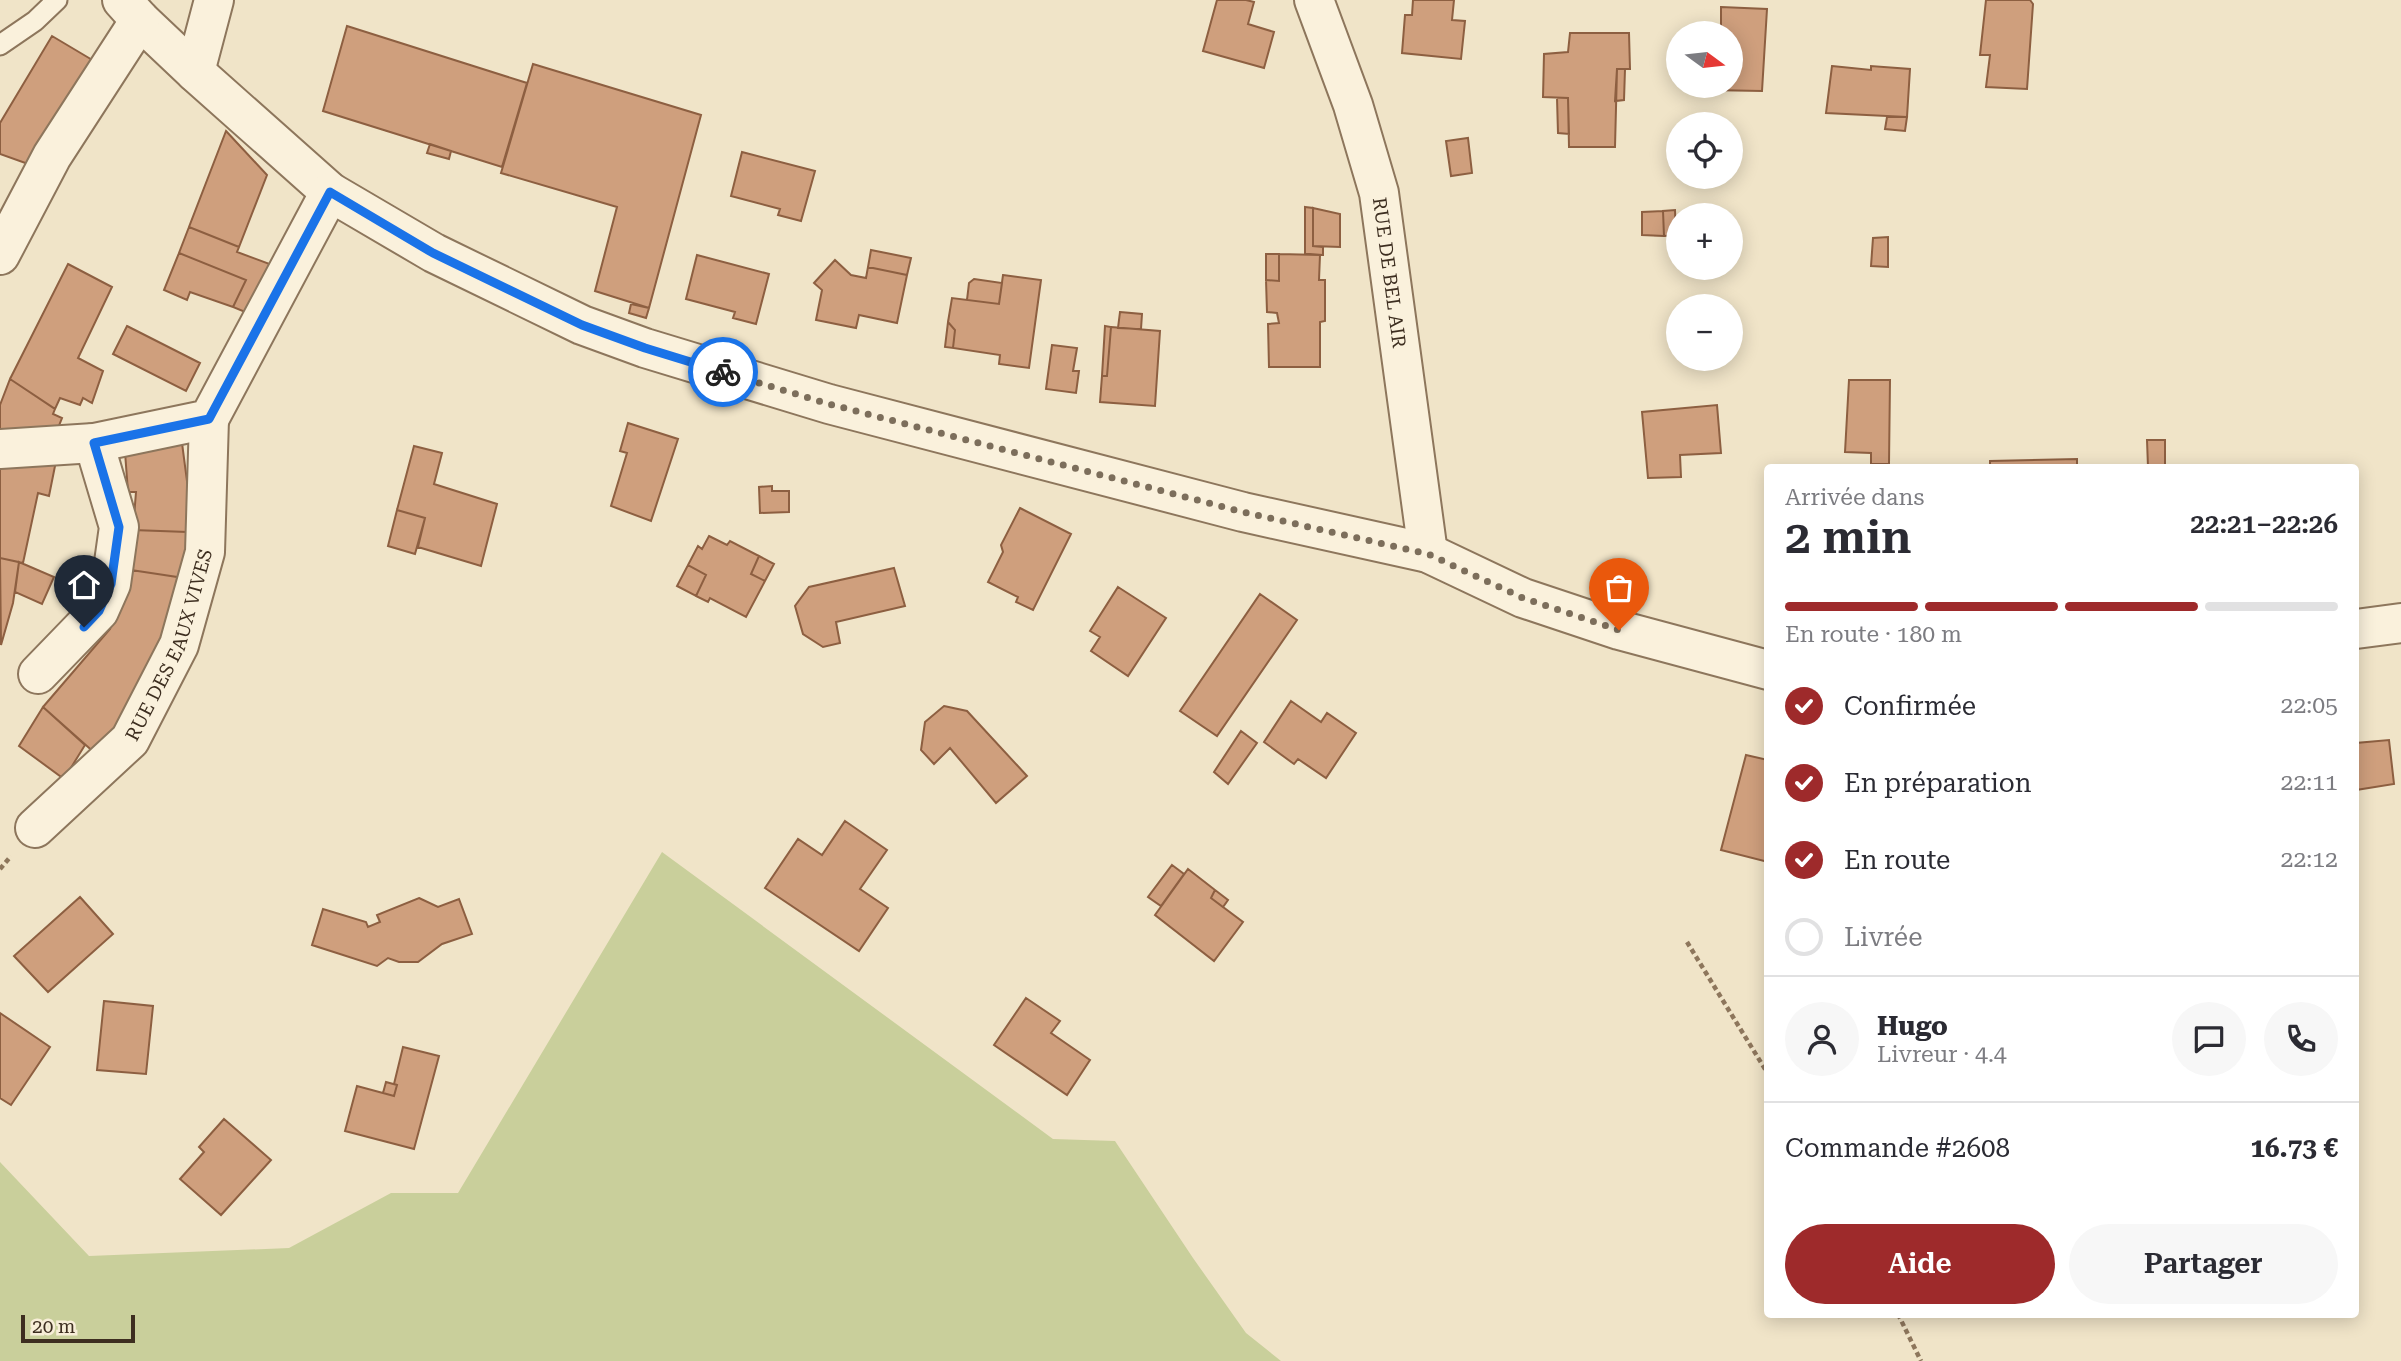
<!DOCTYPE html>
<html lang="fr">
<meta charset="utf-8">
<style>
body{margin:0;font-family:"Roboto Serif",serif;background:#f7f7f7;color:#2b2b33;height:100vh;display:flex;flex-direction:column;font-size:26px;white-space:nowrap}
*{box-sizing:border-box;margin:0}
p{font-size:23px;color:#7c7c81}
.icon{flex:none;width:38px;height:38px;fill:none;stroke:currentColor;stroke-width:2;stroke-linecap:round;stroke-linejoin:round}
.map{position:relative;flex:1;overflow:hidden}
.sheet{position:absolute;left:1764px;top:464px;width:595px;height:854px;display:flex;flex-direction:column;background:#fff;border-radius:7px;box-shadow:0 4px 18px #0003}
.sheet>*{flex:none}
.needle{width:46px;rotate:105deg}
.tools{position:absolute;left:1666px;top:21px;display:grid;gap:14px}
.tools a{display:grid;place-items:center;width:77px;height:77px;border-radius:50%;background:#fff;box-shadow:0 4px 18px #0003;font-size:35px}
.scale{position:absolute;left:21px;bottom:18px;width:114px;box-sizing:border-box;padding-left:7px;border:4px solid #3d2e20;border-top:0;font-size:19px;line-height:24px;white-space:nowrap;color:#3d2e20;-webkit-text-stroke:5px #f7eed8;paint-order:stroke}
.pin{position:absolute;display:grid;place-items:center;width:60px;height:60px;color:#fff;margin:-72px -30px;border-radius:50% 50% 50% 0;rotate:-45deg;box-shadow:0 0 7px #0007}
.pin .icon{rotate:45deg}
.courier{position:absolute;display:grid;place-items:center;width:70px;height:70px;margin:-35px;border:5px solid #1a73e8;border-radius:50%;background:#fff;color:#222;box-shadow:0 2px 9px #0007}
.head em{font-style:normal;font-weight:600}
.head div{display:flex;flex-direction:column-reverse}
.head{display:flex;align-items:center;justify-content:space-between;height:119px;padding:0 21px}
h1{font-size:46px;font-weight:600;line-height:52px}
.bar{display:grid;grid-template-columns:repeat(4,1fr);gap:10px 7px;align-content:center;height:84px;padding:0 21px}
.bar i{height:9px;border-radius:5px;background:#e1e1e2}
.bar .selected{background:#9e2a2b}
.bar p{grid-column:span 4}
.line{display:flex;align-items:center;gap:18px;padding:0 21px;border-top:2px solid #e1e1e2}
.line div{flex:1}
.round{display:grid;place-items:center;flex:none;width:74px;height:74px;border-radius:37px;background:#f7f7f7}
ol{padding:0 21px;list-style:none}
li{display:flex;align-items:center;gap:21px;height:77px}
li p{margin-inline-start:auto}
li .icon{padding:7px;border-radius:50%;background:#9e2a2b;color:#fff;stroke-width:4}
li:last-child{color:#7c7c81}
li i{width:38px;height:38px;border:4px solid #e1e1e2;border-radius:50%}
.button{display:flex;gap:14px;margin-top:auto;padding:14px 21px}
.button a{flex:1;height:80px;border-radius:42px;background:#9e2a2b;color:#fff;font-size:28px;font-weight:600;line-height:80px;text-align:center}
.button a+a{background:#f7f7f7;color:#2b2b33}
.map>svg:first-child{display:block}
.green{fill:#c9cf9b}
.building{fill:#cf9f7d;stroke:#8d5f41;stroke-width:2}
.lines{fill:none;stroke-linecap:round;stroke-linejoin:round}
.service-casing{stroke:#8d765c;stroke-width:23}
.minor-casing{stroke:#8d765c;stroke-width:42}
.path{stroke:#8d765c;stroke-width:4.5;stroke-dasharray:5 3.5;stroke-linecap:butt}
.service{stroke:#faf1dc;stroke-width:19}
.minor{stroke:#faf1dc;stroke-width:38}
.done{stroke:#7c6e5b;stroke-width:7;stroke-dasharray:0 12.6}
.route{stroke:#1a73e8;stroke-width:9}
.labels{text-anchor:middle;stroke-width:5;stroke-linejoin:round;paint-order:stroke}
.street-label{font-size:19px;fill:#3d2e20;stroke:#f7eed8}
</style>
<div class="map">
<svg width="2401" height="1361" viewBox="0 0 2401 1361">
<rect width="100%" height="100%" fill="#f0e4c8"/>
<path class="green" d="M662,852L1053,1139L1115,1141L1193,1258L1246,1333L1281,1361H0V1162L89,1256L289,1248L391,1193H458Z"/>
<path class="building" d="M1217,0H1246L1254,2L1248,24L1274,32L1264,68L1203,51Z
M1413,0H1454L1452,20L1465,21L1461,59L1402,53L1405,15H1412Z
M1986,0H2030L2033,4L2027,89L1986,87L1990,55H1980Z
M1721,7L1767,9L1762,91L1709,90V86H1731V33H1721Z
M347,26L527,83L502,167L323,111Z
M1570,33H1629L1630,69H1617L1615,147H1569L1568,98L1543,97L1544,54L1568,52Z
M52,36L94,61L31,165L0,154V123Z
M533,64L701,115L649,308L595,291L617,207L501,173Z
M1832,66L1871,70V66L1910,69L1907,117L1826,113Z
M1617,69H1625L1624,100L1615,101Z
M1557,98H1568L1569,134L1558,133Z
M1887,117H1907L1905,131L1885,129Z
M226,131L267,175L239,247L189,227Z
M1468,138L1472,173L1451,176L1446,141Z
M430,144L451,151L449,159L427,153Z
M742,152L815,171L801,221L778,215L780,209L731,196Z
M1305,207L1313,208V246L1323,247V255L1305,254Z
M1313,208L1340,214V247L1313,246Z
M1675,210L1676,235L1664,236L1663,211Z
M1663,211L1664,236L1642,235V212Z
M189,227L239,247L237,252L275,266L250,314L233,307L246,280L179,253Z
M1888,237V267L1871,266L1873,238Z
M871,250L911,258L907,275L868,267Z
M179,253L246,280L233,307L190,292L187,300L164,290Z
M1266,254H1279V281L1266,280Z
M1279,254L1320,255L1319,280H1325V321L1320,322V367H1269L1268,324L1279,323L1277,313L1267,312L1266,280L1279,281Z
M697,255L769,274L756,324L733,318L735,312L686,299Z
M835,260L851,275L866,278L868,267L907,275L897,323L859,315L856,328L816,320L822,290L814,283Z
M68,264L112,287L78,358L103,371L92,403L83,398L80,405L60,398L55,409L10,379Z
M1003,275L1041,280L1029,368L999,364L1000,355L953,348L955,330L948,322L952,298L999,304Z
M974,279L1002,283L999,304L967,300L969,283Z
M631,304L649,308L646,318L629,313Z
M1120,312L1142,314L1141,329L1118,328Z
M948,322L955,330L953,348L945,347Z
M127,326L200,363L186,391L113,354Z
M1105,326L1111,327L1107,376H1102Z
M1111,327L1160,331L1155,406L1100,402L1102,376H1107Z
M1052,345L1077,348L1073,371H1079L1076,393L1046,389Z
M10,379L55,409L53,414L62,418L56,433L0,435V405Z
M1849,380H1890L1889,464H1871V453L1845,452Z
M1717,405L1721,453L1680,455L1681,477L1648,478L1642,412Z
M628,423L678,439L651,521L611,506L627,453L620,451Z
M2147,440H2165V467H2148Z
M182,443L187,481V532L133,530L136,492H128L125,452Z
M414,446L442,453L434,484L497,504L481,566L418,547L425,518L397,510Z
M57,456L49,496L38,493L23,563L0,558V463Z
M2077,459V467H1990V461Z
M772,486V491H789V512L760,513L759,487Z
M1020,508L1071,534L1033,610L1016,602L1018,597L988,582L1003,552L1001,545Z
M397,510L425,518L415,554L388,546Z
M133,530L187,532L184,578L131,570Z
M709,536L727,545L730,541L759,556L751,574L765,581L746,617L710,598L708,602L696,596L706,575L688,565L698,546L702,549Z
M759,556L774,564L765,581L751,574Z
M0,558L19,562L13,603L1,645Z
M19,562L54,577L42,604L15,592Z
M88,562L105,565L96,585L78,579Z
M688,565L706,575L696,596L677,586Z
M894,568L905,606L836,622L840,643L823,647L803,634L795,606L809,587Z
M131,570L184,578L159,658L97,755L43,707L110,629Z
M1118,587L1166,618L1128,676L1091,651L1100,637L1090,631Z
M1260,594L1297,620L1217,736L1180,711Z
M1291,701L1321,722L1327,713L1356,733L1326,778L1298,759L1294,764L1264,742Z
M944,706L967,711L1027,776L996,803L950,748L934,764L921,750L925,722Z
M43,707L85,745L64,779L19,746Z
M1241,731L1257,743L1228,784L1214,772Z
M2389,740L2394,784L2356,790V743Z
M1746,755L1768,760V862L1721,850Z
M845,821L887,850L860,889L888,908L859,951L765,888L798,839L822,855Z
M1172,865L1184,874L1161,906L1148,897Z
M1188,869L1215,890L1211,898L1243,922L1214,961L1155,915Z
M1215,890L1228,900L1223,907L1211,898Z
M80,897L113,934L48,992L14,956Z
M419,898L438,907L459,899L472,934L442,944L418,962H399L388,958L377,966L312,945L323,909L366,922L368,927L380,922L377,915Z
M1026,998L1060,1021L1051,1033L1090,1060L1067,1095L994,1045Z
M104,1001L153,1006L146,1074L97,1070Z
M0,1013L50,1047L11,1105L0,1098Z
M403,1047L439,1056L414,1149L345,1131L357,1086L394,1096L397,1085L394,1084Z
M386,1082L397,1085L394,1096L383,1093Z
M224,1119L271,1160L221,1215L180,1179L204,1152L199,1147Z"/>
<g class="lines">
<g class="service-casing">
<path id="service" d="M0,45L35,21L57,0"/>
</g>
<g class="minor-casing">
<g id="minor">
<path d="M122,0L140,20L195,72L330,192L434,253L582,325L645,348L829,404L1243,512L1428,553L1523,598L1619,630L1768,670"/>
<path id="s1" d="M1314,0L1353,105L1379,193L1428,553"/>
<path d="M195,72L214,0"/>
<path d="M0,255L52,156L140,20"/>
<path d="M0,449L94,443L209,419L330,192"/>
<path d="M2356,629L2401,623"/>
<path d="M38,674L99,611L111,584L119,527L94,443"/>
<path id="s2" d="M35,828L130,740L179,645L205,552L209,419"/>
</g>
</g>
<path class="path" d="M0,869L11,856
M1687,942L1768,1074
M1898,1314L1921,1361"/>
<use href="#service" class="service"/>
<use href="#minor" class="minor"/>
</g>
<g class="lines">
<path class="done" d="M723,372L829,404L1243,512L1428,554L1523,598L1619,630"/>
<path class="route" d="M84,627L99,611L111,584L119,527L94,443L209,419L330,192L433,253L582,325L645,348L723,372"/>
</g>
<g class="labels">
<g class="street-label">
<text dy="7" stroke="none"><textPath href="#s1" startOffset="284">RUE DE BEL AIR</textPath></text>
<text dy="7" stroke="none"><textPath href="#s2" startOffset="233">RUE DES EAUX VIVES</textPath></text>
</g>
</g>
</svg>
<div class="tools">
<a><svg class="needle" viewBox="-14 -14 28 28"><path d="M0-13l5 13h-10z" fill="#e53935"/><path d="M0 13l5-13h-10z" fill="#7c7c81"/></svg></a>
<a><svg class="icon" aria-label="locate" viewBox="0 0 24 24"><circle cx="12" cy="12" r="6"/><path d="M12 2v4M12 18v4M2 12h4M18 12h4"/></svg></a>
<a>+</a>
<a>−</a>
</div>
<div class="scale">20 m</div>
<div class="pin" style="left:1619px;top:630px;background:#ea580c"><svg class="icon" aria-label="bag" viewBox="0 0 24 24"><path d="M5 8h14l-1 12H6zM9 8a3 3 0 0 1 6 0"/></svg></div>
<div class="pin" style="left:84px;top:627px;background:#1f2937"><svg class="icon" aria-label="home" viewBox="0 0 24 24"><path d="M3 11l9-7 9 7M6 9v11h12V9"/></svg></div>
<div class="courier" style="left:723px;top:372px"><svg class="icon" aria-label="bike" viewBox="0 0 24 24"><circle cx="6" cy="16" r="4"/><circle cx="18" cy="16" r="4"/><path d="M6 16l4-8h5l3 8M10 8l3 8H6M13 5h3"/></svg></div>
<section class="sheet">
<div class="head"><div><h1>2 min</h1><p>Arrivée dans</p></div><em>22:21–22:26</em></div>
<div class="bar"><i class="selected"></i><i class="selected"></i><i class="selected"></i><i></i><p>En route · 180 m</p></div>
<ol>
<li><svg class="icon" aria-label="check" viewBox="0 0 24 24"><path d="M5 12l5 5 9-10"/></svg>Confirmée<p>22:05</p></li>
<li><svg class="icon" aria-label="check" viewBox="0 0 24 24"><path d="M5 12l5 5 9-10"/></svg>En préparation<p>22:11</p></li>
<li><svg class="icon" aria-label="check" viewBox="0 0 24 24"><path d="M5 12l5 5 9-10"/></svg>En route<p>22:12</p></li>
<li><i></i>Livrée</li>
</ol>
<div class="line" style="height:126px"><a class="round"><svg class="icon" aria-label="person" viewBox="0 0 24 24"><circle cx="12" cy="8" r="4"/><path d="M4 21q1-7 8-7t8 7"/></svg></a><div><b>Hugo</b><p>Livreur · 4.4</p></div><a class="round"><svg class="icon" aria-label="chat" viewBox="0 0 24 24"><path d="M4 5h16v11H9l-5 4z"/></svg></a><a class="round"><svg class="icon" aria-label="phone" viewBox="0 0 24 24"><path d="M5 4h4l2 5-3 2q2 4 5 5l2-3 5 2v4C11 20 4 13 5 4z"/></svg></a></div>
<div class="line" style="height:91px"><div>Commande #2608</div><b>16.73 €</b></div>
<div class="button"><a>Aide</a><a>Partager</a></div>
</section>
</div>
